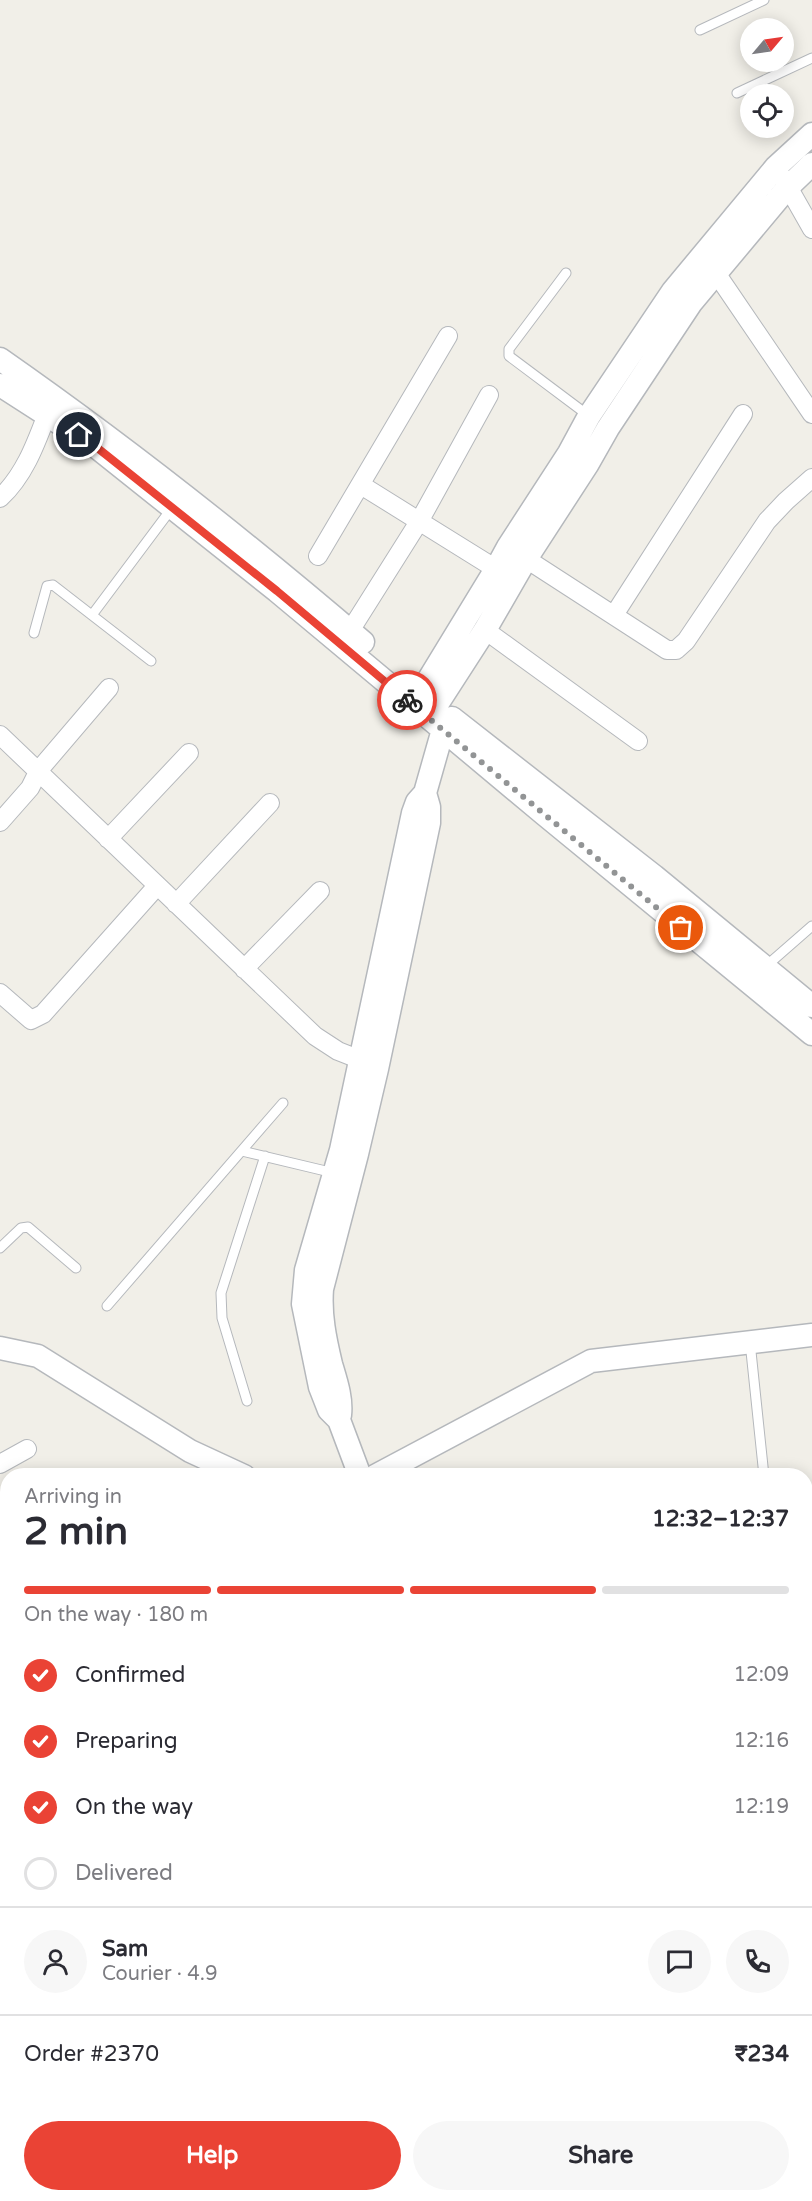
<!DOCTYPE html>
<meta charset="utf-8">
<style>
body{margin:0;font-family:"Varela Round",sans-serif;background:#f7f7f7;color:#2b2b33;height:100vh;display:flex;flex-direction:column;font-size:22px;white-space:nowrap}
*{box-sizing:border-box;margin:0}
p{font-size:20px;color:#7c7c81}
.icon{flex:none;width:33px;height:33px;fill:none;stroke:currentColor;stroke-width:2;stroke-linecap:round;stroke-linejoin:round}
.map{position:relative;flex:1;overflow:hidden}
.drawer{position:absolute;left:0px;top:1468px;width:813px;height:734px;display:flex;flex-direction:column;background:#fff;border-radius:24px 24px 0 0;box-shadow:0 3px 15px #0003}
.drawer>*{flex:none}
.needle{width:39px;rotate:61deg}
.controls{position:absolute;left:740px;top:18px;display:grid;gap:12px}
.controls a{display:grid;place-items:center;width:54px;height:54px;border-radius:50%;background:#fff;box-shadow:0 3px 15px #0003;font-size:30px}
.pin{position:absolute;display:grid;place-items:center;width:51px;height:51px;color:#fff;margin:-26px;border:3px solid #fff;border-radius:50%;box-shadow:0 2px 6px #0007}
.courier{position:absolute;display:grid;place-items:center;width:60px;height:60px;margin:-30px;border:4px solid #ea4335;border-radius:50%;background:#fff;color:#222;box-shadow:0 2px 8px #0007}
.headline em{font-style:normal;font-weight:800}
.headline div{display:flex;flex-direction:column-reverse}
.headline{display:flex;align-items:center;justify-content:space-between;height:102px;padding:0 24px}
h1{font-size:39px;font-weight:800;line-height:45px}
.bar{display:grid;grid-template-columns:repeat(4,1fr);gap:9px 6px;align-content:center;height:72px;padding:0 24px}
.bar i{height:8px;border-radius:4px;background:#e1e1e2}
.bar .selected{background:#ea4335}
.bar p{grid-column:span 4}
.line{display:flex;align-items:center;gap:15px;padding:0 24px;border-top:2px solid #e1e1e2}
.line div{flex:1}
.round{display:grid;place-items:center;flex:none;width:63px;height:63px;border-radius:32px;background:#f7f7f7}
ol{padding:0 24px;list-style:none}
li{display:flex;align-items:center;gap:18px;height:66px}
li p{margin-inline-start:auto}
li .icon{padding:6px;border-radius:50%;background:#ea4335;color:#fff;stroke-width:4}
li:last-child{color:#7c7c81}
li i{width:33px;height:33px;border:3px solid #e1e1e2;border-radius:50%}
.action{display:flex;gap:12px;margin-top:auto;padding:12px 24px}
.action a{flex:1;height:69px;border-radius:36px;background:#ea4335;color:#fff;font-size:24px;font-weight:800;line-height:69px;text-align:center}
.action a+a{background:#f7f7f7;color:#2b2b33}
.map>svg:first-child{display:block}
.building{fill:#cccac5;stroke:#d6d1c6;stroke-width:1.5}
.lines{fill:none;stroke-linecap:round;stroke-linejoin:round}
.service-casing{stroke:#b5b8bc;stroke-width:11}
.minor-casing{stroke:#b5b8bc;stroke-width:20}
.tertiary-casing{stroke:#b5b8bc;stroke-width:25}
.service{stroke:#fff;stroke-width:9}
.minor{stroke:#fff;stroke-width:18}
.tertiary{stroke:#fff;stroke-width:22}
.done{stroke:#929495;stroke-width:6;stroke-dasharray:0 10.8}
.route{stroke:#ea4335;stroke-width:8}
</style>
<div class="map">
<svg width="812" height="2201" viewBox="0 0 812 2201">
<rect width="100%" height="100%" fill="#f1efe8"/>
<path class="building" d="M812,1821V1847L806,1832V1824Z
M806,1844L812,1859L806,1863Z
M812,1867V1905L806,1907V1869Z
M812,1911V1936L806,1920V1913Z"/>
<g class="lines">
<g class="service-casing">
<path id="service" d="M700,30L764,0
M737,93L812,58
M566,273L509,349V356L589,416
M92,615L172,508
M34,633L47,586L53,585L151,661
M765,967L812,926
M242,1151L334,1173
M0,1248L21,1228L28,1227L76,1268
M107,1306L283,1103
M750,1342L764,1476
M247,1401L222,1318L221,1293L265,1156"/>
</g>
<g class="minor-casing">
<path id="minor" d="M783,178L812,229
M716,273L812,414
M361,485L496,569
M0,498C27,473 38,437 51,404
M514,551L667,650H676L686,641L767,521L786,501L812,478
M318,556L448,336
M614,615L743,414
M485,630L638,741
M350,631L420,520L489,395
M0,735L315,1036L338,1051L371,1064
M0,822L30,788L39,770L109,688
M108,839L189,753
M176,904L270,803
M244,969L320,891
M0,993L31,1020L43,1014L157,886
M0,1464L27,1449
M806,1616L812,1614
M0,1659L8,1680
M0,1772L8,1770
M0,1856L8,1853
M0,1943L8,1966
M806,1961L812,1975
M0,2006L8,2003
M0,2171L8,2167
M119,2194L122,2201
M611,2201V2194"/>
</g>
<g class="tertiary-casing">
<path id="tertiary" d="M0,359C126,447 246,542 363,642
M0,385L95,446L277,591L544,814L812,1034
M421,692L496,569L508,547L569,453L589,416L673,291L776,167L812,134
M436,706L485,630L526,559L587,465L608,428L691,303L788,187L812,164
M452,718L654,876L812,1006
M0,1348L38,1356L190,1451L244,1476
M340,1415C342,1398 336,1381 331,1364C325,1339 320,1315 322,1289L357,1154L377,1069L429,823V807L425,793
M360,1476L339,1420L329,1410L320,1387L303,1304L306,1270L341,1150L413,813L417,802L425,793L446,719
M375,1476L591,1361L812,1335
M806,2158H812
M245,2201L246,2194
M265,2201L267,2194"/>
</g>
<use href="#service" class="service"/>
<use href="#minor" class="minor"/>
<use href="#tertiary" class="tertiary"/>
</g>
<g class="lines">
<path class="done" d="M407,700L681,928"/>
<path class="route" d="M79,435L95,446L277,591L407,700"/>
</g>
</svg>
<div class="controls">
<a><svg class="needle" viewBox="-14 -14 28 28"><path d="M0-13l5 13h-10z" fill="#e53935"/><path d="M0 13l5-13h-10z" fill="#7c7c81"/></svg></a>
<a><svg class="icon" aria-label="locate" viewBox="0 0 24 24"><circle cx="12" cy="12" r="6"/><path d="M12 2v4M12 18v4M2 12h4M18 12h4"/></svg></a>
</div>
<div class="pin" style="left:681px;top:928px;background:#ea580c"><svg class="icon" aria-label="bag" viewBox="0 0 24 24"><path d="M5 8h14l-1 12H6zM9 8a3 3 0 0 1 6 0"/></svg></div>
<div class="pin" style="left:79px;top:435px;background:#1f2937"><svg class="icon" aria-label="home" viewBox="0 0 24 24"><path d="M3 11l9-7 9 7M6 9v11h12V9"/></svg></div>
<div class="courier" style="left:407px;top:700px"><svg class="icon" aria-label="bike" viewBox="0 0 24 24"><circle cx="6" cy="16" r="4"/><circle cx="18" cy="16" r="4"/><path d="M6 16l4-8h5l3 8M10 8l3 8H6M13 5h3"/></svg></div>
<section class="drawer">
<div class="headline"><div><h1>2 min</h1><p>Arriving in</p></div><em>12:32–12:37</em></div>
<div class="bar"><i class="selected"></i><i class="selected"></i><i class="selected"></i><i></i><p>On the way · 180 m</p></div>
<ol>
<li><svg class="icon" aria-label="check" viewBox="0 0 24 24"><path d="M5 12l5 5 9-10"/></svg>Confirmed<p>12:09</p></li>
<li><svg class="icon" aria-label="check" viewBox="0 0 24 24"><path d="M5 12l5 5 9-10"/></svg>Preparing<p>12:16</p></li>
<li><svg class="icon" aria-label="check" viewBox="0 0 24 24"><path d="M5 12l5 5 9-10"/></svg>On the way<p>12:19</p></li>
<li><i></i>Delivered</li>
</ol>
<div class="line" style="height:108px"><a class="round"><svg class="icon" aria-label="person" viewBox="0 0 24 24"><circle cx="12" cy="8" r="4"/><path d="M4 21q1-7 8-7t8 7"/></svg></a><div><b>Sam</b><p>Courier · 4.9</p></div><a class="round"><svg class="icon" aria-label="chat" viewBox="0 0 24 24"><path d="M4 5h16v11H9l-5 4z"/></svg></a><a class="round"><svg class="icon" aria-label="phone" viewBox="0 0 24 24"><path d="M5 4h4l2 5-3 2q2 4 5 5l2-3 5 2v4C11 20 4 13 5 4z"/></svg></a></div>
<div class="line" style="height:78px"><div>Order #2370</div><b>₹234</b></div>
<div class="action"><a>Help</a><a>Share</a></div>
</section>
</div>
